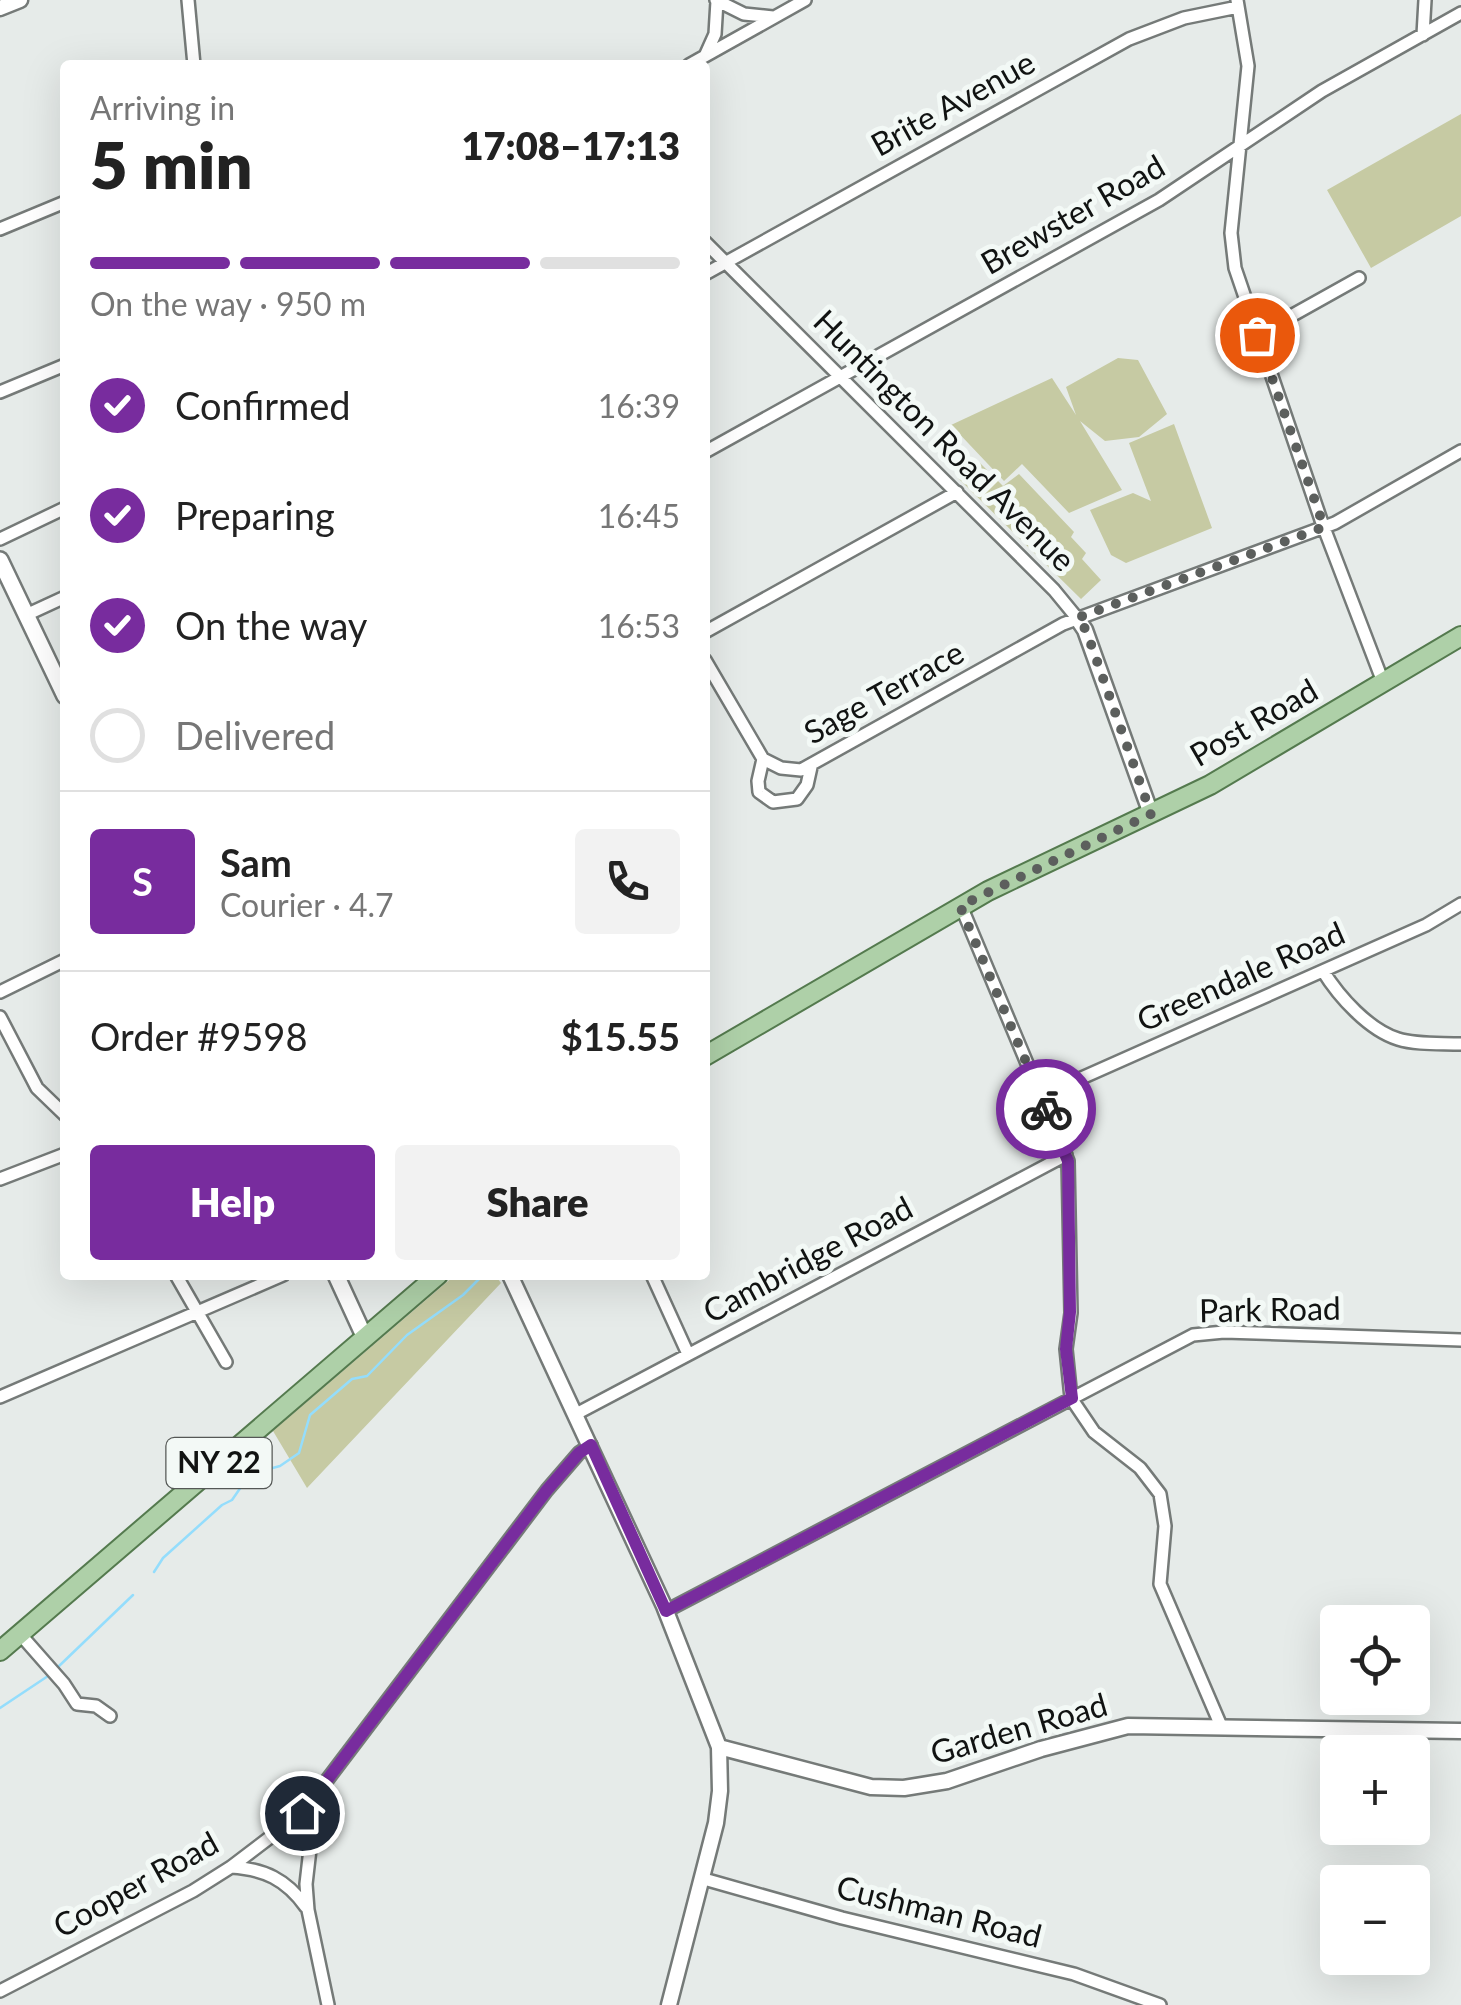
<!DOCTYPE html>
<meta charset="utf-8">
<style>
body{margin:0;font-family:Lato,sans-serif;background:#f2f2f2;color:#222;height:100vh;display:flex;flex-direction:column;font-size:38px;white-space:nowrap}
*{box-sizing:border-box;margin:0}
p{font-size:32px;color:#767676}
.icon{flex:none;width:55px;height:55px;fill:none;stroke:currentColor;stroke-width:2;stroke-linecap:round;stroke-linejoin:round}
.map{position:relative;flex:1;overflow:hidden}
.panel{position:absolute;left:60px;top:60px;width:650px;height:1220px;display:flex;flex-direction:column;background:#fff;border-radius:10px;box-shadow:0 10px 40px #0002}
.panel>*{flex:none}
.controls{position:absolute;left:1320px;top:1605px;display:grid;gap:20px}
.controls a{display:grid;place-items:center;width:110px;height:110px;border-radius:10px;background:#fff;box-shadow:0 10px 40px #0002;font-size:50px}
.pin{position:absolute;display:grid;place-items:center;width:85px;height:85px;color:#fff;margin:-42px;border:5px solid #fff;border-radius:50%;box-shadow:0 2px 10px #0007}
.courier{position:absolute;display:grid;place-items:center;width:100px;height:100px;margin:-50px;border:8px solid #782c9e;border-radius:50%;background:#fff;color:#222;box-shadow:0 2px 12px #0007}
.summary em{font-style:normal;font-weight:800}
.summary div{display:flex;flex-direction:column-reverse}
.summary{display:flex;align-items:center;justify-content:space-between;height:170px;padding:0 30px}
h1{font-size:65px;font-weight:800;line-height:75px}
.bar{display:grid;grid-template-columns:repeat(4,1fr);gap:15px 10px;align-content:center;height:120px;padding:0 30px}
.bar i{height:12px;border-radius:8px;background:#e0e0e0}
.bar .current{background:#782c9e}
.bar p{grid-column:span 4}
.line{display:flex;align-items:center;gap:25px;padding:0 30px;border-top:2px solid #e0e0e0}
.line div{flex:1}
.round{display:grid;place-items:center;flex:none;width:105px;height:105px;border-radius:10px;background:#f2f2f2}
ol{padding:0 30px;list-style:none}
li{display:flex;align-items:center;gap:30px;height:110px}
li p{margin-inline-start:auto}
li .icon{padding:10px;border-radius:50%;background:#782c9e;color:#fff;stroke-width:4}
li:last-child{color:#767676}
li i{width:55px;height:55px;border:5px solid #e0e0e0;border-radius:50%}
.button{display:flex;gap:20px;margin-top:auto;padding:20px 30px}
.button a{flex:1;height:115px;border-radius:10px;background:#782c9e;color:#fff;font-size:40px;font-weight:800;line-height:115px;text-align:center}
.button a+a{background:#f2f2f2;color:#222}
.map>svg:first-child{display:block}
.green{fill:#c6caa3}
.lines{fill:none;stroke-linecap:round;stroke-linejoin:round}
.stream{stroke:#94ddfc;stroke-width:2.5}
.minor-casing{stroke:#757a78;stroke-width:16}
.tertiary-casing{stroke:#757a78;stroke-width:19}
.secondary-casing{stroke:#757a78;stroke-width:20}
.primary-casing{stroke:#547a4e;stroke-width:22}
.minor{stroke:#fff;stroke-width:11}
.tertiary{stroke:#fff;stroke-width:14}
.secondary{stroke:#fff;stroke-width:15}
.primary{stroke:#aed0a8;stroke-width:18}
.done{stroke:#5c5f5d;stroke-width:10;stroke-dasharray:0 18}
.route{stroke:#782c9e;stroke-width:12}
.labels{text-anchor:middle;stroke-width:10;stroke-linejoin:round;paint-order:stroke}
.shield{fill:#f3f9f6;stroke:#555856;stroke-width:2.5}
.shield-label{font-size:30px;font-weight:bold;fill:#111312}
.street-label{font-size:32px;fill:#111312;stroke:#f3f9f6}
</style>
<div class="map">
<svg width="1461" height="2005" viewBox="0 0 1461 2005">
<rect width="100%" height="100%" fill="#e6ebe9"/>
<path class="green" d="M1461,114V216L1371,268L1327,190Z
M1118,358L1138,360L1167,414L1139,437L1105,441L1080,421L1122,490L1069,513L1022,464L1004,481L951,425L1052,378L1076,415L1066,387Z
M1174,424L1212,528L1126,563L1111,555L1090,510L1133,493L1151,501L1129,443Z
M977,460L1003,486L1019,474L1074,532L1071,537L1086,553L1082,559L1101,580L1081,599L958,478Z
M455,1275H495L501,1283L307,1488L273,1431Z"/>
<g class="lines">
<path class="stream" d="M154,1572L163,1558L222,1505L232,1500L250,1474L280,1466L299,1453L310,1415L352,1379L367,1376L407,1335L463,1295L483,1275
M58,1667L133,1595
M0,1708L48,1676"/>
<g class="minor-casing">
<path id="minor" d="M188,0L194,65
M716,0L744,14L773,17
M1237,0L1248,66L1231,233L1235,268L1321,520L1383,682
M1423,35L1425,0
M706,54L715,34L717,1
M689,65L805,0
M0,229L65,202
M705,242L1054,590L1077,618
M705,274L1129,39L1184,18L1238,7
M1257,335L1359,278
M0,392L65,365
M705,452L1159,200L1322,91L1461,13
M0,539L65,508
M26,615L65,597
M705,632L957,492
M705,660L763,759L781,768L801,770L1063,624L1335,523L1461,451
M763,759L758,781L759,792L773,802L797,799L807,785L811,767
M961,906L1068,1161L1071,1313L1066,1349L1071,1398L1094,1432L1140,1468L1160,1494L1165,1526L1160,1584L1221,1726
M1323,971C1339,997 1369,1030 1398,1039C1417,1045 1441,1043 1461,1044
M0,992L65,960
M0,1017L37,1088L65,1115
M1041,1096L1426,925L1461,904
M0,1179L65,1154
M176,1275L226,1362
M652,1275L688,1354
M0,1397L283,1275
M576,1414L1066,1155
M666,1611L1193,1335L1224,1332L1461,1340
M20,1634L64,1684L77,1704L96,1706L110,1716
M316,1797L306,1884L308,1910L328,2005
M231,1867C264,1869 286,1879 306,1907
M704,1879L842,1918L1074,1974L1160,2005
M0,1991L193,1891L231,1867L302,1813L547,1490L579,1453L591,1445"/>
</g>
<g class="tertiary-casing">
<path id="tertiary" d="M0,8L20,0
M1077,618L1085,630L1151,814
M510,1275L664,1606L719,1747L720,1791L716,1823L669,2005
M719,1747L871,1787L904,1788L947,1781L1041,1749L1128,1726L1461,1731"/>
</g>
<g class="secondary-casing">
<path id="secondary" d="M0,560L65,696
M336,1275L365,1338"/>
</g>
<g class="primary-casing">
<path id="primary" d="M705,1056L988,891L1210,785L1461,636
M0,1651L438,1275"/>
</g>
<use href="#minor" class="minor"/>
<use href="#tertiary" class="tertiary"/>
<use href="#secondary" class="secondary"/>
<use href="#primary" class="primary"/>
</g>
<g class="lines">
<path class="done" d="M1046,1109L960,906L1151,814L1086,630L1077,618L1324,527L1257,335"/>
<path class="route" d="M302,1813L547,1490L579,1453L591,1445L666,1611L1072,1398L1066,1349L1070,1312L1068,1161L1046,1109"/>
</g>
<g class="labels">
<rect class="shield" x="166.5" y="1438" width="105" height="50" rx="8"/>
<g class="shield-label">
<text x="219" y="1473">NY 22</text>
</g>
<g class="street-label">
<text transform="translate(953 104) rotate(-29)" y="11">Brite Avenue</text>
<text transform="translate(1073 215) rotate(-30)" y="11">Brewster Road</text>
<text transform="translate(944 441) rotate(45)" y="11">Huntington Road Avenue</text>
<text transform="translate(884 693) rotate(-29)" y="11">Sage Terrace</text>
<text transform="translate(1254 723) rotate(-30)" y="11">Post Road</text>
<text transform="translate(1241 977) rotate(-24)" y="11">Greendale Road</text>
<text transform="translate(808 1260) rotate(-28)" y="11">Cambridge Road</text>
<text transform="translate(1270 1310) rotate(-1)" y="11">Park Road</text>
<text transform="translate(1019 1729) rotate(-16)" y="11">Garden Road</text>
<text transform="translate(136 1885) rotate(-29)" y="11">Cooper Road</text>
<text transform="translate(939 1912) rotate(14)" y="11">Cushman Road</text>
</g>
</g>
</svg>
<div class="controls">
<a><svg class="icon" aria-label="locate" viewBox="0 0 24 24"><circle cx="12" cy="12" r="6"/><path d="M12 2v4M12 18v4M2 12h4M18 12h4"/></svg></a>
<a>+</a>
<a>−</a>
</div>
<div class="pin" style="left:1257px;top:335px;background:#ea580c"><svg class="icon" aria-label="bag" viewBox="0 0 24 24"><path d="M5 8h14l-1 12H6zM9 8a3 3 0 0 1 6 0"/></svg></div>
<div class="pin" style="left:302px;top:1813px;background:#1f2937"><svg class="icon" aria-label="home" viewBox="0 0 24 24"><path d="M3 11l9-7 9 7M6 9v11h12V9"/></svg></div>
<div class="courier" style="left:1046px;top:1109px"><svg class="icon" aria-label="bike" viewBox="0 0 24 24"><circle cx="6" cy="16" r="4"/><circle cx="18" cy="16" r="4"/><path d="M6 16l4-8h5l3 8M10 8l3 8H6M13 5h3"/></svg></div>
<section class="panel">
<div class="summary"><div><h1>5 min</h1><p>Arriving in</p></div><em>17:08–17:13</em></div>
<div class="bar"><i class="current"></i><i class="current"></i><i class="current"></i><i></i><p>On the way · 950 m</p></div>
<ol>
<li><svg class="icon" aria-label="check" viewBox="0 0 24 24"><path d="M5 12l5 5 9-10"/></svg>Confirmed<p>16:39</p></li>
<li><svg class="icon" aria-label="check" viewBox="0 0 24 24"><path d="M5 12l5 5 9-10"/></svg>Preparing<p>16:45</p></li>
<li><svg class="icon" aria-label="check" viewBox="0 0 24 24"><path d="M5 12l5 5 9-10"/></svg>On the way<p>16:53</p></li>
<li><i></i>Delivered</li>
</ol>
<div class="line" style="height:180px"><b class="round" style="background:#782c9e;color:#fff">S</b><div><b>Sam</b><p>Courier · 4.7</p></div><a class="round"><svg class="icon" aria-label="phone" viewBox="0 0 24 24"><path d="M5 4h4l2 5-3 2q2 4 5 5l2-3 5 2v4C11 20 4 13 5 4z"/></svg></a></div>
<div class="line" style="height:130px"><div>Order #9598</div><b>$15.55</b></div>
<div class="button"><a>Help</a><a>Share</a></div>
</section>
</div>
